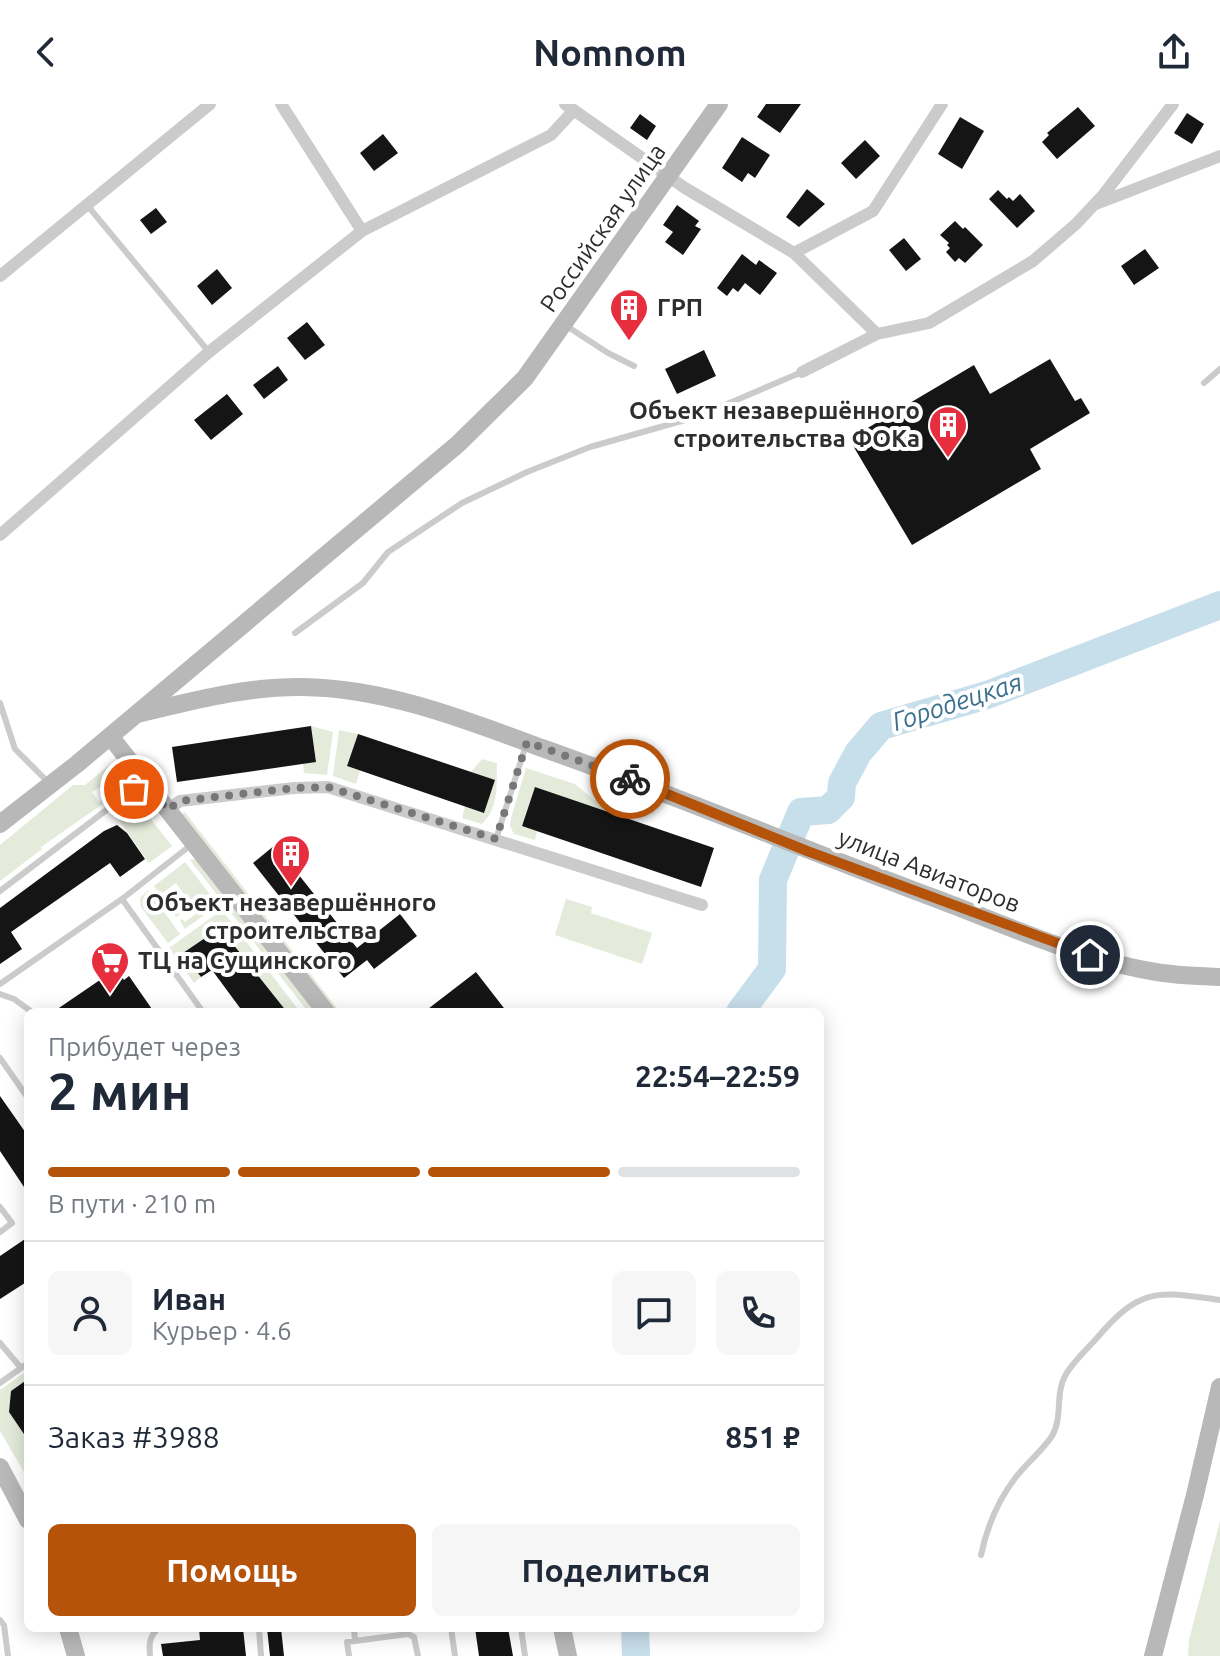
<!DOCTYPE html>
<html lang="ru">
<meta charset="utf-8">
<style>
body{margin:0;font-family:Ubuntu,sans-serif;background:#f6f6f7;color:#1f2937;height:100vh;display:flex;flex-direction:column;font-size:30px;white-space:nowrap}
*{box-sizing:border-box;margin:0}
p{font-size:26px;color:#747a83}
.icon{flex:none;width:44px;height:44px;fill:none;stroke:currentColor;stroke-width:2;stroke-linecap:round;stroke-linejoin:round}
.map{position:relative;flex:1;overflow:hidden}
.panel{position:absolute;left:24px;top:904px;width:800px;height:624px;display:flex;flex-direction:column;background:#fff;border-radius:12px;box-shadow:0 4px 20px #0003}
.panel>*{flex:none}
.pin{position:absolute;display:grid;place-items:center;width:68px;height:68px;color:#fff;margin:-34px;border:4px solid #fff;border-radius:50%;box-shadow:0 2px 8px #0007}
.courier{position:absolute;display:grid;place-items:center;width:80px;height:80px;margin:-40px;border:6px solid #b45309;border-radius:50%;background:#fff;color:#222;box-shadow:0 2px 10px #0007}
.head em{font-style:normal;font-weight:600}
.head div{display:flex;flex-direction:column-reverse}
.head{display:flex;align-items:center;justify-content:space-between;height:136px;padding:0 24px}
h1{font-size:52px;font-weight:600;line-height:60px}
.bar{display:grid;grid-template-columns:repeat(4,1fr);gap:12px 8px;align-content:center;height:96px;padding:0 24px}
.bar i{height:10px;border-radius:6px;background:#e0e1e3}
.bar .on{background:#b45309}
.bar p{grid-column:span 4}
.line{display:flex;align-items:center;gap:20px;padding:0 24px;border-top:2px solid #e0e1e3}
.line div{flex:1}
.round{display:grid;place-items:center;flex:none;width:84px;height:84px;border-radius:12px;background:#f6f6f7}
.cta{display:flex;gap:16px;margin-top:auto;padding:16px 24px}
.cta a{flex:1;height:92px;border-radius:12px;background:#b45309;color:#fff;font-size:32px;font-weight:600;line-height:92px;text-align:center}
.cta a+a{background:#f6f6f7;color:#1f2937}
header{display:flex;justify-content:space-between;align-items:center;height:104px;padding:0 24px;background:#fff;font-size:36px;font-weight:600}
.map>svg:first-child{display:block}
.green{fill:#e4ebdb}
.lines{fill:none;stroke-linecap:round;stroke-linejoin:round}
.river{stroke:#c7deeb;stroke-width:28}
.building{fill:#151515}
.lane{stroke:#cbcbcb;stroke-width:6}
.street{stroke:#cbcbcb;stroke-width:12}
.secondary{stroke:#b8b8b8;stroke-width:18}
.done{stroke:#777;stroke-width:8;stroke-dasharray:0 14.4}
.route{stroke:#b45309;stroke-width:10}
.labels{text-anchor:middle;stroke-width:8;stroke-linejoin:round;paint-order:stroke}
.street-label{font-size:24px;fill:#2e2e2e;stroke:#fff}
.poi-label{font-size:24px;font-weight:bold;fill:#2e2e2e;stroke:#fff;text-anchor:start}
.water-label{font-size:26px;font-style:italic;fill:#3b7190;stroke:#fff}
</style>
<header><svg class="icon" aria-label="back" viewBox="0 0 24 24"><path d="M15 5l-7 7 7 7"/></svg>Nomnom<svg class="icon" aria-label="share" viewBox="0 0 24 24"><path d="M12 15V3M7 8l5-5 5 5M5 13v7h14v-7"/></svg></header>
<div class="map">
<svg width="1220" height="1552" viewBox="0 0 1220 1552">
<rect width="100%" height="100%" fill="#fff"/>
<path class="green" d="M311,622L333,628L327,671L304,669L303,660L316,657Z
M339,626L358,630L347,662L360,667L356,680L333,672Z
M482,655L497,659C496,681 500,702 482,720L462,714L465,702L484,708L495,677L471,668Z
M114,657L126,673L125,683L108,696L107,694L112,689L105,680L92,688L99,698L105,694L107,697L41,743L42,745L0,777V741L73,681H85Z
M526,664L575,680L610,709L535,683L522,721L537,727L535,736L514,730L510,722L511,714Z
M135,695L172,742L149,759L115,711Z
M184,707L340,908H336L182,712Z
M194,755L197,757L315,908H308L190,756Z
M185,758L218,801L185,825L180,817L182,815L185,818L198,808L189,797L176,806L180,811L176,813L168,801L184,790L176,779L160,791L154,782Z
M148,786L180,830L168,839L141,803L140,794Z
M566,795L592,803L591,809L652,829L642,860L555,831Z
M222,806L300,908H287L225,830L211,831L184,849L201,873L194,879L169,844Z
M28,1266V1275L11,1287L9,1308L28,1336V1375L0,1327V1286Z
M1220,1417V1552H1188L1189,1536Z"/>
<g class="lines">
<path class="river" d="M740,908L772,865L773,776L801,708L828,706L841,693L842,679L858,649L881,622L987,591L1220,501
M635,1524L636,1552"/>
</g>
<path class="building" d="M766,0H801L780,29L757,13Z
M1078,3L1095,22L1057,55L1042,38L1049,31L1047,29Z
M1187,9L1204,20L1192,40L1174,29Z
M640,10L656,22L647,36L630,24Z
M960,13L984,27L962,65L938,50Z
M383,30L398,49L374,67L360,49Z
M742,33L770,51L755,74L748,69L742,78L722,64Z
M865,36L880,52L856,75L841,59Z
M807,85L825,100L799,123L786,113Z
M998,86L1007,95L1009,93L1013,97L1020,90L1035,107L1017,124L989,95Z
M677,101L699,117L695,122L701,125L683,151L665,138L673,128L663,121Z
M156,104L167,118L151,130L140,116Z
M955,117L963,125L965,123L983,141L965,159L959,154L955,158L946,148L950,144L947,141L949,139L940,131Z
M904,134L921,155L906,167L889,146Z
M1145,145L1159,164L1134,181L1121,162Z
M742,150L756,161L759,156L777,169L760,191L745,179L738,188L733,184L727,192L717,184Z
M217,165L232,184L212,201L197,182Z
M307,218L325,241L305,256L287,234Z
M704,246L716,272L677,290L665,265Z
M1050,255L1075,297L1081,294L1090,309L1030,345L1041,365L912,441L849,335L974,261L990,290Z
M278,262L288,276L264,295L253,281Z
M227,290L243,310L211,336L194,316Z
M311,622L316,658L177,678L172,643Z
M358,630L495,676L484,709L347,662Z
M535,683L714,744L701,783L522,722Z
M117,721L127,729L145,755L120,773L110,759L11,828L22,845L0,860V804L104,727Z
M275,741L357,844L400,810L417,832L374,865L367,856L344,874L253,759Z
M219,829L225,830L287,908H243L212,866L201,873L183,849L211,830Z
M116,865L124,876L129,872L154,908H53Z
M476,868L507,908H424Z
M0,992L28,1032V1089L0,1047Z
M28,1133V1177L0,1195V1152Z
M28,1275V1336L9,1308L11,1287Z
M199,1524H243L246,1552H163L161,1540L200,1536Z
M267,1524H281L284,1552H270Z
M475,1524H508L513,1552H479Z"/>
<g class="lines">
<path class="lane" d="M87,101L209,248
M565,221L608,249L634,262
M1204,279L1220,265
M295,529L363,479L388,448L462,399L527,368L590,343L699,312L802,268
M0,599L15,645L48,678
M496,735L526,641
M0,787L142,679
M122,795L203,908
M0,880L122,795L191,741
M0,890L14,895L32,908
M0,954L28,994
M0,1103L12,1119L0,1128
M0,1239L21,1264
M0,1279L28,1259
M981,1451C987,1423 998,1396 1016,1373C1027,1359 1042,1347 1052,1332C1063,1314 1055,1290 1065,1272C1072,1259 1086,1246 1096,1235C1140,1183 1156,1187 1220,1196
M0,1516L4,1521L8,1552
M259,1524L261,1552
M354,1524L355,1537
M451,1524L455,1552
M521,1524L525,1552
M150,1552C149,1540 149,1532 159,1524
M349,1552L347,1538L408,1530L414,1533L418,1552"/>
<path class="street" d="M281,0L362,127
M565,0L685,84L794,149L877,230
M1096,100L1220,52
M794,149L873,107L942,0
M0,172L210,0
M802,268L877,230L929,219L1033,157L1076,120L1104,90L1173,0
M0,431L209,248L362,127L551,31L574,6
M167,706L180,697L294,684L328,683L702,801"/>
<path class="secondary" d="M137,610C192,597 247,582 303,583C385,584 466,616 542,644C675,691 805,746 937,795C1009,822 1095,862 1172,870C1188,872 1204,872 1220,873
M110,632L326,908
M0,720L77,660L458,340L525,274L719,0
M0,1363L28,1416
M68,1524L76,1552
M562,1524L568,1552
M1153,1552L1195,1391L1220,1283"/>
</g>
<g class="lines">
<path class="done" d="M134,685L145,677L167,706L180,697L294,684L328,683L496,735L527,638L630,675"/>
<path class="route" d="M630,675L807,747L1090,851"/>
</g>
<defs>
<g id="building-pin" transform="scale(2)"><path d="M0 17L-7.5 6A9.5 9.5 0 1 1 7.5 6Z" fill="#e62e3f" stroke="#fff"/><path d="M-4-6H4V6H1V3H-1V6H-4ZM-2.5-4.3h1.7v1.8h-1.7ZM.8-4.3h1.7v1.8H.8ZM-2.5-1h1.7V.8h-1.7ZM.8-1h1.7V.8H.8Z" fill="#fff"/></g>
<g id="supermarket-pin" transform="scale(2)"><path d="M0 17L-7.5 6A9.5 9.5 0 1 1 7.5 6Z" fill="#e62e3f" stroke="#fff"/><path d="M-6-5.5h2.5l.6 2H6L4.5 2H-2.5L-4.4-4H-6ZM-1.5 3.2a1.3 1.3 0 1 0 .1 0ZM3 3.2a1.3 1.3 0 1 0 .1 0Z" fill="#fff"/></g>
</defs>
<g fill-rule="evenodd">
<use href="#building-pin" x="629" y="204"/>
<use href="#building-pin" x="948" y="321"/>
<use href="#building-pin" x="291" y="750"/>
<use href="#supermarket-pin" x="110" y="857"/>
</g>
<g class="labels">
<g class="street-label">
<text transform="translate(603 124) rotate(-55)" y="8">Российская улица</text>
<text transform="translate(929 767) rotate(21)" y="8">улица Авиаторов</text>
</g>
<g class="poi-label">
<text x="657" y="212">ГРП</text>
<text x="920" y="315" text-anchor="end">Объект незавершённого<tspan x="920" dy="28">строительства ФОКа</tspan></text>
<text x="291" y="807" text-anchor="middle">Объект незавершённого<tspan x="291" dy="28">строительства</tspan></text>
<text x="138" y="865">ТЦ на Сущинского</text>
</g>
<g class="water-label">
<text transform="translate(957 598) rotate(-18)" y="9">Городецкая</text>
</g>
</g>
</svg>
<div class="pin" style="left:134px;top:685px;background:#ea580c"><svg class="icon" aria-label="bag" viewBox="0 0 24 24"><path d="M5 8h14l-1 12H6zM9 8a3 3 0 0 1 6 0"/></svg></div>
<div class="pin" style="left:1090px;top:851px;background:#1f2937"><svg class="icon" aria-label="home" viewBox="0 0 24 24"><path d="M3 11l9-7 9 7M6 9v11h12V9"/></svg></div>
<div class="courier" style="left:630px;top:675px"><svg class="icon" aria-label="bike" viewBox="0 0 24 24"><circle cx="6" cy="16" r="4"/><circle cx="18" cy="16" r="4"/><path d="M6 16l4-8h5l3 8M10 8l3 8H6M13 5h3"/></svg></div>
<section class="panel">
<div class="head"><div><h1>2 мин</h1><p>Прибудет через</p></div><em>22:54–22:59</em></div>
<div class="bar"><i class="on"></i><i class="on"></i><i class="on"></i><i></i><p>В пути · 210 m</p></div>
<div class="line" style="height:144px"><a class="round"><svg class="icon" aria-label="person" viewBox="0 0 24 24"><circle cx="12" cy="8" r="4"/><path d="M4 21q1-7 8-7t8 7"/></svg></a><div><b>Иван</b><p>Курьер · 4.6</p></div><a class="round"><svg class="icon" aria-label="chat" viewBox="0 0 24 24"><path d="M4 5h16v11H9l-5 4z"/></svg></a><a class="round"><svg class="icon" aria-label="phone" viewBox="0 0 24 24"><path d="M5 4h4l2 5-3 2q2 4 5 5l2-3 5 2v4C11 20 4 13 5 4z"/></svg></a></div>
<div class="line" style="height:104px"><div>Заказ #3988</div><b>851 ₽</b></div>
<div class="cta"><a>Помощь</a><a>Поделиться</a></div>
</section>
</div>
